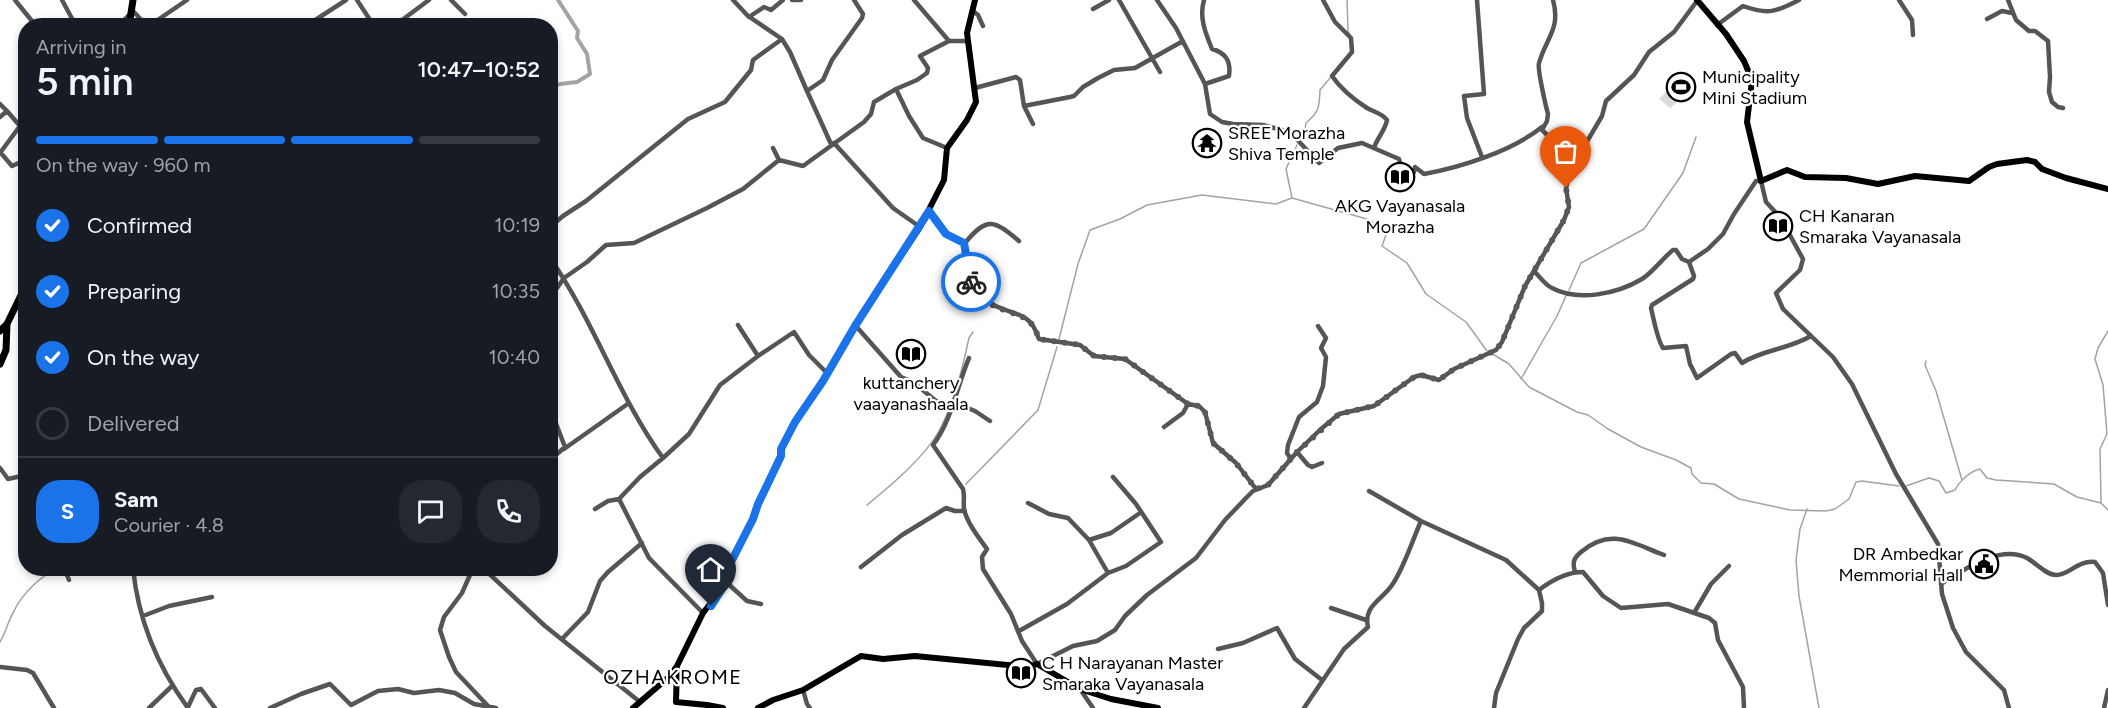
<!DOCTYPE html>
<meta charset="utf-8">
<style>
body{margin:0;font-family:Figtree,sans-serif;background:#242831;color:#f1f3f6;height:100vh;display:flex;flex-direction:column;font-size:22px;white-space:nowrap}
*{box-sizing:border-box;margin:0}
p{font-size:20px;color:#9ea1a6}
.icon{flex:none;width:33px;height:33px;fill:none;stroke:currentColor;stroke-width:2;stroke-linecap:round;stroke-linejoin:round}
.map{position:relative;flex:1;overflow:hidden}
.side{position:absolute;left:18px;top:18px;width:540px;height:558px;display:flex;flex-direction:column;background:#171b24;border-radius:24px;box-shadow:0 3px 9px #0003}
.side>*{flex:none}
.pin{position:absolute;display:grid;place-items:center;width:51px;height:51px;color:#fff;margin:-62px -26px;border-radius:50% 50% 50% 0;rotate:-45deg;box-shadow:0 0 6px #0007}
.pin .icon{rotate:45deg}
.courier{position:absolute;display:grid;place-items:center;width:60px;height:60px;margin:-30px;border:4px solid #1a73e8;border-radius:50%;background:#fff;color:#222;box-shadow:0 2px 8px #0007}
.overview em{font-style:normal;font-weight:600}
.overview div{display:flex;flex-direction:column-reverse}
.overview{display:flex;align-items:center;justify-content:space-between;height:102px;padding:0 18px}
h1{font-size:39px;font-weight:600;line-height:45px}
.bar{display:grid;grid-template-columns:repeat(4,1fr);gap:9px 6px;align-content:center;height:72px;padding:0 18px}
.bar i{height:8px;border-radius:4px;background:#363941}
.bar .current{background:#1a73e8}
.bar p{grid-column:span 4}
.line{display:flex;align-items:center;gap:15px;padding:0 18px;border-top:2px solid #363941}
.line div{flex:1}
.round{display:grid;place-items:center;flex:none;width:63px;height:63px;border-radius:24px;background:#242831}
ol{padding:0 18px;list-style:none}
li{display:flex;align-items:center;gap:18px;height:66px}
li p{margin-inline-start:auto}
li .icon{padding:6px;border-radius:50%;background:#1a73e8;color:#fff;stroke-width:4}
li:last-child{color:#9ea1a6}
li i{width:33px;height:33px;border:3px solid #363941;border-radius:50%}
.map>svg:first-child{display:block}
.green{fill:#dcdcdc}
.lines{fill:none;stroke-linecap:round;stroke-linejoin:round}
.stream{stroke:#a3a3a3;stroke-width:1.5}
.canal{stroke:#a3a3a3;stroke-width:4}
.minor{stroke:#555;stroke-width:4.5}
.major{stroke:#000;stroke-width:6}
.highway{stroke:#000;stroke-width:7}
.done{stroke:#595959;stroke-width:6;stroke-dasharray:0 10.8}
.route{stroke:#1a73e8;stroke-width:8}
.labels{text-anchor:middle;stroke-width:4.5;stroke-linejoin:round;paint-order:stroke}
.poi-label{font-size:18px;fill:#000;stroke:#fff;text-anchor:start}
.neighbourhood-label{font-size:20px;letter-spacing:1.5px;fill:#000;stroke:#fff}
</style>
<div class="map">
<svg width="2108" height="708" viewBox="0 0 2108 708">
<rect width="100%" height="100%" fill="#fff"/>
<path class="green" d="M1686,71L1696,81L1688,93L1670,108L1659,99Z"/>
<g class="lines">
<path class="stream" d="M1347,0L1348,31L1350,35
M1299,137L1305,129L1306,123C1320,111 1319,107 1320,90L1330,78
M1292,198L1286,169L1297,145
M1569,290L1581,263L1644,229L1683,173L1696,137
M1059,339L1078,264L1090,230L1120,219L1147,205L1202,195L1276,204L1292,198L1367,219L1387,232L1382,246L1407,263L1426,294L1466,322L1487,351
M1491,353L1509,364L1529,387L1577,412L1588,415L1608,429L1641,447L1676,460L1691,468L1692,474L1701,483L1714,484L1739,499L1790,510L1826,511L1835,509L1849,499L1856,482L1862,481L1899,486
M1926,361L1925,365L1936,391L1962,480
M1521,379L1557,316L1566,296
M966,484L1038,410L1057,347
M1906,486L1929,478L1939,481L1946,493L1955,490C1959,482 1970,471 1980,469L1987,478L1996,480L2054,484L2077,497L2101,503L2108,510
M2101,502L2100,449L2107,434L2103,385L2095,359L2098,348L2108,331
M867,505C891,485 924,458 939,431C954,403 962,370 969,338L973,332
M1807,509L1800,529L1796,560L1799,596L1819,708
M0,642C6,632 8,621 14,611C22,594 41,575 59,568"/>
<path class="canal" d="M550,88L560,84L577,82L590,74L587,54L577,38L578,31L558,0"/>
<path class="minor" d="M15,0L36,26
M62,0L76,26
M357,0L374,26
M451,0L465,14
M792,0H801
M914,0L949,41H968
M1119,0L1160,72
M1157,0L1176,28L1205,84L1210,114L1222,122L1233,124L1263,125L1290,132L1319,163L1338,148L1362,143L1399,159L1401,166L1414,172L1415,167L1424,174C1462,167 1512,151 1542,127
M1204,0C1199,17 1205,32 1212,49C1226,53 1231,61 1229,76L1205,84
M1323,0L1335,22L1351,38L1352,52L1332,76C1341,89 1353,99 1367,108C1374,112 1382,113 1387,120C1385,131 1377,138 1374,148
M1477,0L1484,94L1464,96L1467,118L1482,157
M1553,0C1561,29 1546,38 1539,63C1537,68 1546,107 1548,114L1547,121L1542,130L1575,161
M1899,0L1912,20L1913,35
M2008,0L2016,20L2029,31H2035L2048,41L2050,77L2049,92L2052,102L2058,107L2063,108
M1093,9L1109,0
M132,10L147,26
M973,11L978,15L983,26
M749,17L764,7L771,10L783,0
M1987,19L2002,11L2012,13
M1717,25L1743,6C1768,15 1776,12 1799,0
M118,26L131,13
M149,26L187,0
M306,26L346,0
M394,26L429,0
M782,39L790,52L807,91
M975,88L1016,77L1020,80L1024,106L1070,97L1074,96L1083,87L1098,78L1114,70L1135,68L1183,41
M0,104L7,111
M1024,106L1033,124
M0,117L7,111L20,126L26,122
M834,143L893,208L920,227
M831,144L807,91L823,80L832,60L862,18L863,14L854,0
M773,148L779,160
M947,148L923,138L909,116L896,89L917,80L927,73L928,68L920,56L949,41
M0,152L12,166L21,162L26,163
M0,153L20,126
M929,211L946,234L965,243C966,255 966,269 970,280C983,315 1021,306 1033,326C1036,330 1037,335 1039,339L1080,345L1094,356L1125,359L1188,404L1199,406L1205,412L1213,443L1236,463L1256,489
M550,227L563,216L586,201L688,119L725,102L751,70L753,60L782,39L748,16L733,0
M965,243C987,216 994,220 1019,241
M550,258C594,321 618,396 663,458L640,477L619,499L649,558L703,613
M1689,262L1694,276L1693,279L1652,305L1651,308C1654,320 1657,339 1663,348L1686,346L1690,364L1697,378L1731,354L1735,353L1742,363C1762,350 1789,349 1811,336
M1535,272C1540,277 1545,285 1552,288C1578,302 1617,294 1642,279C1652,273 1663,258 1673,250H1676L1682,259L1689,262L1708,249L1723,234L1734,214L1756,181H1761L1766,202L1780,217L1803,259L1800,270L1776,293L1783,309L1833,357L1852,384L1896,474L1938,544L1942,594L1953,628L1966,652L2004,690L2009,708
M550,298L564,278L587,262L606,245L634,243L707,208L743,189L779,160L803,166L864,122L871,114L874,102L896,89
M738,325L758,356
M855,325L901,377L913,382L936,401L951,409
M969,358C957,386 952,420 933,445L963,489C965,497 963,502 964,509C967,523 979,538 987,549L982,557L983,569L1011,614L1022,641L1037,664L1073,646L1097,641L1115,630L1125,616L1147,595L1196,558L1225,520L1246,498L1253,491L1268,485L1297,452L1321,429L1339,414L1374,406L1414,377L1421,375L1439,380L1454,369L1496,350L1502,342L1525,286L1564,220L1569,207L1566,188L1572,167L1602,116L1606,101L1634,75L1649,52L1674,32L1697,1
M953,402L975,411L990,421
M550,408L565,447L550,460
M1164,427L1183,413L1188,404
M564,449L629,403
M1297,452L1308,465L1312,467L1322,463
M663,458L689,434L720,385L758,356L794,332L809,355L828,374
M1291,459L1287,453L1288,445L1299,417L1317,402L1323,386L1326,357L1321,348L1326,338L1318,326
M0,468L8,479L26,475
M1369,491L1421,521L1506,560L1539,590
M1028,503L1049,514L1068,518L1089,540L1108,573
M595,509L608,501L619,499
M1089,540L1111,533L1140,513
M861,567L902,535L946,508L955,511H965
M64,568L69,580
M133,568C138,619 158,667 188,708
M473,568L462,593L444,617L440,630L449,657L456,672L488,706
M483,568L545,626L640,702
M1575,572C1572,562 1574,558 1581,552C1611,527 1632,543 1664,555
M725,581L747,601L761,604
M1941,584C1964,570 1999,544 2027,558C2036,563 2046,575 2056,575C2070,575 2077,560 2095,562L2103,573L2108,605
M1331,608L1366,620
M1694,613L1711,584L1729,566
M143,616L169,606L212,597
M1019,631L1067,604L1108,573L1126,566L1161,542L1136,504L1113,477
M562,639L588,612L600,581L608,572L642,543
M1218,649L1243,643L1277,628L1295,659L1322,680
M0,667L27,670L33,673L54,708
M1080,689L1093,708
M803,690L807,704L810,708
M188,707L196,690L201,689L215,708
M149,708L172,686
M270,708L301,694L330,684L351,705L378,691L398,689L414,693L439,690L455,693L474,704L496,708
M1304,708L1344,649L1368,627C1363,606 1382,600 1392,585C1403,570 1413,539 1421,521
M1494,708L1496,693L1518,639L1524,628L1542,611V603L1539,590C1552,580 1566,572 1583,572L1603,596L1621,608L1668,604L1709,618L1715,623L1718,640L1743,687L1744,708
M2104,708L2108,690"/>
<path class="major" d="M1697,0L1726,34L1744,61L1752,80L1747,122L1761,181L1787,170L1805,177L1846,178L1878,184L1915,176L1969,181L1989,167L1997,164L2027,160L2035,162L2042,169L2066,178L2108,189
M677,666L676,702L707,705L723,708
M633,708L670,676L677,666L703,613L724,586L730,564L753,519L758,504L781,456V449L795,422L823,381L855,325L920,227L944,180L947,148L967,120L976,102L967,33L975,0
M758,708L773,700L803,690L861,656L883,659L915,656L1028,667L1037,664L1080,689L1111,699L1158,708"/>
<path class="highway" d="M129,26L133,0
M0,331L7,324L26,285
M0,364L6,350L7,324"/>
</g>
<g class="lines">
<path class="done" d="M971,282C987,316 1020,307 1033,326C1036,329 1037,335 1039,339L1080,345L1094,356L1125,359L1188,404L1199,406L1205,412L1213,443L1236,463L1256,489L1268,485L1297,452L1339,414L1374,406L1414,377L1421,375L1439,380L1454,369L1496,350L1502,342L1525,286L1564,220L1569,207L1566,188"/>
<path class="route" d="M711,606L724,586L730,564L753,519L758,504L781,456V449L795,422L823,381L855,326L929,211L946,234L964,243L971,282"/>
</g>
<defs>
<g id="stadium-ring" transform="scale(1.5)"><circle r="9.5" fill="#fff" stroke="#000" stroke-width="1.5"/><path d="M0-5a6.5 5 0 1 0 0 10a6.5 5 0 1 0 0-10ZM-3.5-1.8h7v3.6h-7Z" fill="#000"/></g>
<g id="temple-ring" transform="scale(1.5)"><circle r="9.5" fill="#fff" stroke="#000" stroke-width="1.5"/><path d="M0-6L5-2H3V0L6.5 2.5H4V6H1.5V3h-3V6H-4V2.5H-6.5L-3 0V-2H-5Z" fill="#000"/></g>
<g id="library-ring" transform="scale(1.5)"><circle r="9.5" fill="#fff" stroke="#000" stroke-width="1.5"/><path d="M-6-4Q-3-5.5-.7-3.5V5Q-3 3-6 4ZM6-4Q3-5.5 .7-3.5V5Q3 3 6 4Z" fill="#000"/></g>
<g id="civic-ring" transform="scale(1.5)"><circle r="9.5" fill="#fff" stroke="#000" stroke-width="1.5"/><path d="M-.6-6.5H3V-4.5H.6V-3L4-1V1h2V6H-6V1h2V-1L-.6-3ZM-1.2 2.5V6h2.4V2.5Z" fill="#000"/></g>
</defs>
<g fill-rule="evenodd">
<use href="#stadium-ring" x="1681" y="87"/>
<use href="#temple-ring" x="1207" y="143"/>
<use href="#library-ring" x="1400" y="177"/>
<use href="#library-ring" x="1778" y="226"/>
<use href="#library-ring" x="911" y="354"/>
<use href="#civic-ring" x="1984" y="564"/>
<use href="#library-ring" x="1021" y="673"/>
</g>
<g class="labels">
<g class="poi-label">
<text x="1702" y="83">Municipality<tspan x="1702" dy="21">Mini Stadium</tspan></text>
<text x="1228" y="139">SREE Morazha<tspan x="1228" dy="21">Shiva Temple</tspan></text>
<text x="1400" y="212" text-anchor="middle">AKG Vayanasala<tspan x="1400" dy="21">Morazha</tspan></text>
<text x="1799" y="222">CH Kanaran<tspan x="1799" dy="21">Smaraka Vayanasala</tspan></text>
<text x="911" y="389" text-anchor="middle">kuttanchery<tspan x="911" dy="21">vaayanashaala</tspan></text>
<text x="1963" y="560" text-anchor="end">DR Ambedkar<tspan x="1963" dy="21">Memmorial Hall</tspan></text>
<text x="1042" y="669">C H Narayanan Master<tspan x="1042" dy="21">Smaraka Vayanasala</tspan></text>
</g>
<g class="neighbourhood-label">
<text x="673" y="684">OZHAKROME</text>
</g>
</g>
</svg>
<div class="pin" style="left:1566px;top:188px;background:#ea580c"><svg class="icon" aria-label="bag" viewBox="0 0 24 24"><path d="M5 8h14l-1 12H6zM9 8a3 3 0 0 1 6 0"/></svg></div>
<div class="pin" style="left:711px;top:606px;background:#1f2937"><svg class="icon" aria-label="home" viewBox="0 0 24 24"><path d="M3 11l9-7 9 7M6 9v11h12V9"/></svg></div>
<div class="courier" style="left:971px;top:282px"><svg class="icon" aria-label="bike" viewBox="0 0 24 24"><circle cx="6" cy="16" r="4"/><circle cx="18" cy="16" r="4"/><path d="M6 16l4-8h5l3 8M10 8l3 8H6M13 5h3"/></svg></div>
<section class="side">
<div class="overview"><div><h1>5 min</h1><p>Arriving in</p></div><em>10:47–10:52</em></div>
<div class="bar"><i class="current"></i><i class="current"></i><i class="current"></i><i></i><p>On the way · 960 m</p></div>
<ol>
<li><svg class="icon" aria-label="check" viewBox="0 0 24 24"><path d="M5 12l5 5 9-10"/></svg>Confirmed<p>10:19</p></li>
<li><svg class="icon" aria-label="check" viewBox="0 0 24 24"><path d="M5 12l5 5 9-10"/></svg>Preparing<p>10:35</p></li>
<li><svg class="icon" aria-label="check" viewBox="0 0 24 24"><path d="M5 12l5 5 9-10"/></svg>On the way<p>10:40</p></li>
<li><i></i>Delivered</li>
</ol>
<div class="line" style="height:108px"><b class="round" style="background:#1a73e8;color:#fff">S</b><div><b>Sam</b><p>Courier · 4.8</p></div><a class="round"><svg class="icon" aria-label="chat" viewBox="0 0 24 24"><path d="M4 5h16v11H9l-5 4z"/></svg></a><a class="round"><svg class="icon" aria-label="phone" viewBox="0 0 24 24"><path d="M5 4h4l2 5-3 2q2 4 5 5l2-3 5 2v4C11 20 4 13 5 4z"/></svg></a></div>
</section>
</div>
